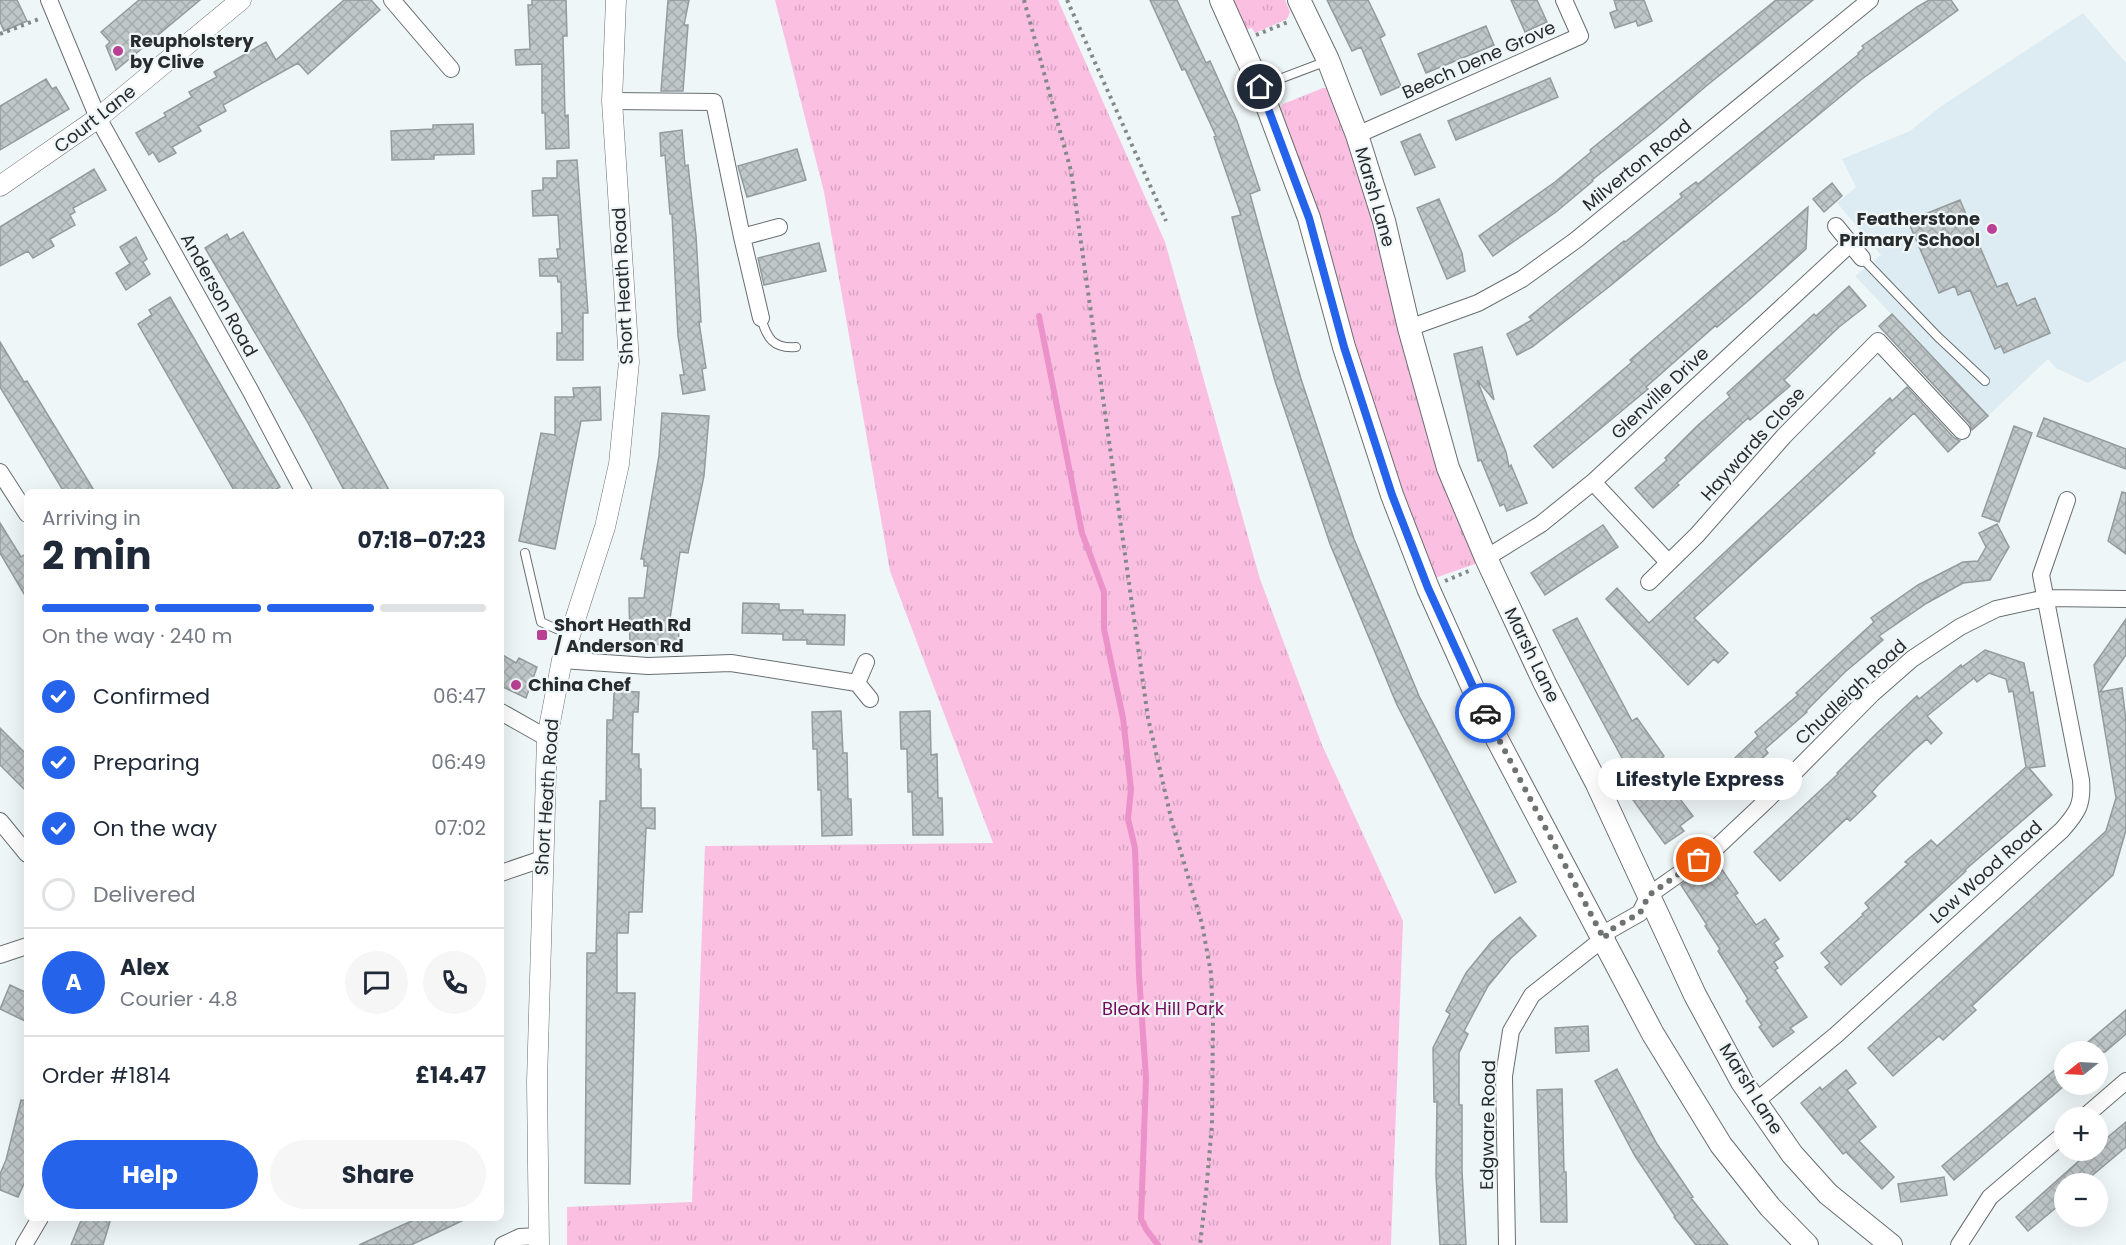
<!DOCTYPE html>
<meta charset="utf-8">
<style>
body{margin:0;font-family:Poppins,sans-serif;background:#f6f6f7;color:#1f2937;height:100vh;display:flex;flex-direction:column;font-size:22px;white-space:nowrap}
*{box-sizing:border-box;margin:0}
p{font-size:20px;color:#747a83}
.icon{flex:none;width:33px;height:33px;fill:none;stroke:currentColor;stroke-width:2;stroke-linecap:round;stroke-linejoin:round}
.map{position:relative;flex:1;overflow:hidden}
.panel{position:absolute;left:24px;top:489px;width:480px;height:732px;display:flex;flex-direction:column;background:#fff;border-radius:9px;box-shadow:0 6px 24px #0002}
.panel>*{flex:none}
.needle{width:39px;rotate:252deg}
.tools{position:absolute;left:2054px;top:1041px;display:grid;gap:12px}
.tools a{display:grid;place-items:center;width:54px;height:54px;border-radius:50%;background:#fff;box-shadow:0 6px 24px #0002;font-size:30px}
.pin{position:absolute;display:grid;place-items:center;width:51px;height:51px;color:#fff;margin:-26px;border:3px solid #fff;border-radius:50%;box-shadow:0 2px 6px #0007}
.courier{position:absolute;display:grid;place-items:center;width:60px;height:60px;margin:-30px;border:4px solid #2563eb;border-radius:50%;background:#fff;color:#222;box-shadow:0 2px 8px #0007}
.bubble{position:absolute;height:42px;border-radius:21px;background:#fff;box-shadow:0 6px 24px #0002;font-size:20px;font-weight:700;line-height:42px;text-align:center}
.head em{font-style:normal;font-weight:700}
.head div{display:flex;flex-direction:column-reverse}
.head{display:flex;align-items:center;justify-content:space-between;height:102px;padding:0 18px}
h1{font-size:39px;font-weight:700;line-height:45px}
.bar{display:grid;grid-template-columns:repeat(4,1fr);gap:9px 6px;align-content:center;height:72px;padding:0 18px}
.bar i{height:8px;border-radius:4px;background:#e0e1e3}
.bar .active{background:#2563eb}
.bar p{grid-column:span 4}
.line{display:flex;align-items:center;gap:15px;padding:0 18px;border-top:2px solid #e0e1e3}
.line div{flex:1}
.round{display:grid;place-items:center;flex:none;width:63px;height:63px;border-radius:32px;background:#f6f6f7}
ol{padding:0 18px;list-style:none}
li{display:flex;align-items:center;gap:18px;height:66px}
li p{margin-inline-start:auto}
li .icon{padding:6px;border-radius:50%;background:#2563eb;color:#fff;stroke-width:4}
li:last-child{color:#747a83}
li i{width:33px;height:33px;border:3px solid #e0e1e3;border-radius:50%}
.action{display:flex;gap:12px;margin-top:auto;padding:12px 18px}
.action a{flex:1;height:69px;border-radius:36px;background:#2563eb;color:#fff;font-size:24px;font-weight:700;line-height:69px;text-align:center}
.action a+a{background:#f6f6f7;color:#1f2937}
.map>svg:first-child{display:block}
.built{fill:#ddecf2}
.grass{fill:url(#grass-tufts)}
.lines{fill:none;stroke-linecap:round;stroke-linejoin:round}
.stream{stroke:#ea92c9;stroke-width:6}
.building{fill:url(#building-cross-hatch);stroke:#949b9d;stroke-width:1.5}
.service-casing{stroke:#686e70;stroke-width:10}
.minor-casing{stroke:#686e70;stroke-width:18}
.tertiary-casing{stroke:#686e70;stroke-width:21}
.secondary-casing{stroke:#686e70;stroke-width:24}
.path{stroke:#838889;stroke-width:4;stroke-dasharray:3 4.5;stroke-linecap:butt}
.service{stroke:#fff;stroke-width:8}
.minor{stroke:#fff;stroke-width:16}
.tertiary{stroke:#fff;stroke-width:20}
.secondary{stroke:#fff;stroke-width:22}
.done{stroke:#6e7273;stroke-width:6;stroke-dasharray:0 10.8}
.route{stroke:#2563eb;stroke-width:8}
.poi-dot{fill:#b94093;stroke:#eff6f8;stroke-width:2}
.labels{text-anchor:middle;stroke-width:4.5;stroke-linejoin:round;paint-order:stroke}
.poi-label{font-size:18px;font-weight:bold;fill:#282b2c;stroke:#eff6f8;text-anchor:start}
.street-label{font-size:18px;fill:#282b2c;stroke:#eff6f8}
.park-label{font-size:18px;fill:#750a59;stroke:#eff6f8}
</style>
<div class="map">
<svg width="2126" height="1245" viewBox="0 0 2126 1245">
<defs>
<pattern id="grass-tufts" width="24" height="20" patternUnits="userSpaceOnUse" patternTransform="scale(1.5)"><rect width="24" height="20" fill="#fbbfe2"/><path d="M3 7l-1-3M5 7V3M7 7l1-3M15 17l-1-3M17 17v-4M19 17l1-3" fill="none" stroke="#d7a4c2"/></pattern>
<pattern id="building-cross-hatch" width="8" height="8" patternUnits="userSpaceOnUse" patternTransform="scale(1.5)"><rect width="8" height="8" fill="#c0c7c9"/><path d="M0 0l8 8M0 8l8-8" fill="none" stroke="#a5abad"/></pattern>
</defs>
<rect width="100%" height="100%" fill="#eff6f8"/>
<path class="built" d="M2083,13L2126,63V360L2088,383L2056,368L2048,359L1988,416L1855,276L1881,255L1837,203L1856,187L1842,159L1910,131L1940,107Z"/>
<path class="grass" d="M775,0H1058L1165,242L1260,579L1322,745L1403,921L1391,1245H567V1207L692,1202L705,846L993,843L890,571L824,192Z
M1230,0H1285L1290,12L1287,19L1255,33L1252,28L1244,30Z
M1323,88H1329L1334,96L1477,561L1475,564L1435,578L1400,495L1279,110L1283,104Z"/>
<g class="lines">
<path class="stream" d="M1039,316L1082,533L1104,592V629L1123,718L1131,789L1128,819L1135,848L1139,975L1146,1078L1141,1219L1146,1229L1158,1245"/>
</g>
<path class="building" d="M0,0H17L27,21L4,31L0,22Z
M139,0H200L116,70L106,46L110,42L101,32Z
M344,0H371L380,10L308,74L298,63L223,105L226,111L198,126L201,131L172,147L176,153L159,162L153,152L149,155L136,133L166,116L164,113L192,97L189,92L217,77L214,72L266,42L276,60Z
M532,0H566L567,36H563L565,116L568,115L569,148L546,149L545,113H542V64L516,65L515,50L530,49L528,5H532Z
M668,0H689L684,25H688L683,91H661Z
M1150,0H1177L1206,63L1210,61L1237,121L1260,190L1250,194L1284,319L1301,379L1354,539L1419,696L1516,882L1495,893L1397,705L1330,544L1275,381L1257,317L1232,217L1241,215L1214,137L1216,136L1185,69L1182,70Z
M1327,0H1368L1385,35L1380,38L1401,86L1381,95L1361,47L1352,51Z
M1511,0H1537L1547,22L1525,32Z
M1614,0H1644L1652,21L1638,26L1636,21L1615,28L1610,13L1617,10Z
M1776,0H1813L1705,87L1655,130L1592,180L1593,181L1556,212L1493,256L1479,236L1555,182L1591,152L1590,150Z
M1929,0H1951L1958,10L1862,79L1610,286L1532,347L1517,355L1507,334L1532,320L1529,317L1624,241L1625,242L1682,197L1680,194L1696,182L1698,184L1859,54L1858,53L1864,48L1862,46L1917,7Z
M1486,26L1494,45L1426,73L1418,54Z
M1550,78L1558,97L1456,140L1448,121Z
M46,79L52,89L56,87L69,109L0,150V106Z
M473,124L474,154L434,155V159L392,160L391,131L433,129V125Z
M682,130L685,166L688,165L696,236L701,322H699L706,368L702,369L705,390L683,394L680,375H684L678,336L672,214H670L665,155L661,156L660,133Z
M1420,134L1435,167L1415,175L1401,142Z
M797,149L806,180L747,197L738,166Z
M577,160L588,313H583V360H557V333H562L561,282H558L557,276H540L539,259L558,258L557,249H560L558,215L533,216L532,191L543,190V178H557V161Z
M94,169L106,190L73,208L75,212L70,215L75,225L50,239L54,246L33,258L28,251L0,266V227Z
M1832,183L1842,196L1824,212L1813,199Z
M1439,199L1462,253L1465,271L1447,279L1417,208Z
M1960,200L1997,287L2007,283L2017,306L2035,298L2050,333L2004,353L2001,346L1995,349L1970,290L1958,295L1955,286L1939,293L1908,221Z
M1808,207L1806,249L1749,300L1717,327L1715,326L1646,387L1648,389L1553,468L1534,446L1632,362L1630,360Z
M243,232L341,402L390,492H345L307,421L205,248L227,234L230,240Z
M136,237L147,259L143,262L150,274L126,290L116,273L130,264L120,247Z
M819,243L826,271L764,285L758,258Z
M1849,286L1866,306L1839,327L1784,380L1790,386L1750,420L1748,418L1714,449L1677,483L1679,485L1653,508L1635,488L1667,460L1665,458L1697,426L1730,397L1727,393L1814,314L1816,316Z
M170,297L280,487L271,492H235L138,324L152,315L149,310Z
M1892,314L1988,416L1972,430L1970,424L1879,326Z
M0,342L24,382L27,381L95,492H64L0,387Z
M1482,347L1494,400L1477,380L1506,452L1509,467L1511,465L1527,503L1507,511L1504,504L1500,506L1481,460L1478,461L1454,354Z
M600,387L601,420L581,421L555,549L519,541L541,433L555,435V397H574L573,388Z
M1907,387L1954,438L1960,441L1948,452L1914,413L1873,451L1875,453L1694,618L1728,653L1718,663L1714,659L1688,685L1606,599L1617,588L1649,623L1890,398L1892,401Z
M662,413L709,416L704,476L688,553L680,552L670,619H678L679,644L630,645L629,598H644L648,566H644V559H641L659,456Z
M2044,418L2126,449V469L2037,436Z
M2014,426L2032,433L1999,522L1982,516Z
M2122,492L2126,493V554L2108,541Z
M0,523L21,557L27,553V599L0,553Z
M1997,524L2009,547L1990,580L1963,583L1927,603L1879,636L1883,640L1845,672L1806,711L1807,712L1765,749L1768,753L1730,789L1717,775L1758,736L1755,732L1798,695L1796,693L1874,622L1871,618L1918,585L1963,562L1978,561L1986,547L1979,533Z
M1603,525L1618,547L1545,595L1531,573Z
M743,603L779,604V610H803V614L845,615L844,645L807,644V640H783V634L742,633Z
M1577,618L1632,721L1637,718L1664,756L1658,761L1662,767L1658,770L1693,816L1680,826L1684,831L1665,844L1633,800L1636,798L1612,765L1622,758L1553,630Z
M2126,619V655L2100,692L2122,688L2126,721V830L2113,875L1972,1006L1976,1010L1943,1040L1939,1036L1893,1076L1868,1048L2106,831L2116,798L2094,665Z
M1985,650L2024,663L2030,693L2033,692L2045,766L2029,768L2052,795L1965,870L1966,871L1841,985L1825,967L1830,963L1821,953L1863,915L1862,914L1869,908L1865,903L1908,864L1905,862L1931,840L1937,846L2026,767L2013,691L2009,692L2006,679L1989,673L1977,682L1974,678L1927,716L1942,733L1931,744L1927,739L1913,751L1878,785L1872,792L1876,796L1850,821L1847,818L1780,881L1754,852L1838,774L1837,773L1877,733L1917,696L1919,699L1961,665L1962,667Z
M501,654L516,663L519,658L537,667L526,698L501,686Z
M614,691L639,692L638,712H633L632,754H639V769H641V808H655V829L646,828L642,912H629L628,933H617V993H635L630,1184L585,1183L587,953H596L600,801H606L607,720H613Z
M841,711L843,753H847L848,799H851L852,835L822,836L821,790H818L817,749H813L812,712Z
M930,711L931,755L937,754L938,798H942L943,835H913L912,792H908L907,749H901L900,712Z
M0,728L27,755V792L0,765Z
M1716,861L1738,893L1735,895L1756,925L1765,919L1779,939L1774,943L1783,956L1774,962L1778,968L1775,970L1807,1017L1790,1028L1794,1032L1773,1047L1759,1027L1762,1025L1746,1001L1748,999L1718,951L1720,949L1705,926L1707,925L1681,885Z
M1520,917L1536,936L1511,958L1488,986L1464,1031L1468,1034L1459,1053V1105H1462V1171L1466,1245H1440L1436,1175L1437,1102H1434L1433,1048L1450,1014L1446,1011L1466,973L1492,941Z
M10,985L27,993V1022L0,1009Z
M2126,1010V1034L2105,1052H2076Z
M1588,1026L1589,1051L1556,1053L1555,1028Z
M2064,1062V1086L1954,1180L1942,1166Z
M1617,1069L1657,1144L1693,1197L1691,1198L1728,1245H1696L1674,1217L1675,1216L1635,1156L1595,1081Z
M1846,1070L1856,1083L1847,1090L1876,1127L1859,1141L1894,1177L1882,1189L1846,1152L1843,1154L1801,1103L1820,1087L1822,1090Z
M1562,1089L1564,1172H1566L1567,1222H1541L1537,1090Z
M21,1100L27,1101V1177L18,1197L0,1190V1174L6,1160Z
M2126,1122V1147L2082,1184H2064V1201L2028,1231L2016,1217L2089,1152L2097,1150V1146Z
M1944,1177L1947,1195L1901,1202L1898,1184Z
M82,1218H111L103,1245H71Z
M418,1218H468L411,1245H359Z"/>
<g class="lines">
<g class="service-casing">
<path id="service" d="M1261,86L1327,61
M1862,258L1938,337L1985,381
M761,318C767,338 773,349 796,347
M525,553L541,622L570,635"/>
</g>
<g class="minor-casing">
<path id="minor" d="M49,0L98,118L250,390L304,492
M392,0L451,69
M612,101L714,102L742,237L761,318
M1357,135L1580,36L1564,0
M1836,226L1862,258
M742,237L779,227
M1409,328L1478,303L1522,279L1576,240L1870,0
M0,472L27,514
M1593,482L1668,562
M1486,558L1541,524L1593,482L1850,244
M1649,582L1697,535L1784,436L1878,341L1962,431
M562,660L648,666L731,663L857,683L870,699
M857,683L866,662
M501,712L547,738
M0,821L27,854
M501,873L542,859
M0,955L27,946
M1755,1102L1836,1035L2062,830C2078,812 2083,804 2081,780L2041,575L2067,500
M2083,1118L2126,1081
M24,1245L40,1218
M503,1245L520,1237L539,1236
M1507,1245L1504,1076L1511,1031L1532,995L1604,938L1610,930L1640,913L1649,895L1716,848L1766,801L1872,694L1912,659L1960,627L1996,609L2046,598L2126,599
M1959,1245L1990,1197L2064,1134"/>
</g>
<g class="tertiary-casing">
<path id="tertiary" d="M0,186L98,118L241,0
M539,1245L537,1082L547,738L562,660L605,527L619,464L629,362L612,101L616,0"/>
</g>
<g class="secondary-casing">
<path id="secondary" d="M1221,0L1260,87L1309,218L1344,347L1392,495L1428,588L1489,724L1653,1034L1721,1145L1770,1207L1807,1245
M1299,0L1328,60L1357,135L1384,221L1409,328L1448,468L1486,558L1545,684L1597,784L1695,995L1742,1082L1792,1154L1828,1194L1891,1245"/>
</g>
<path class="path" d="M1024,0L1071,171L1148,718L1172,822L1202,924L1211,973L1213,1019L1212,1124L1206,1193L1200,1245
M1067,0L1166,221
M0,34L39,19
M1256,35L1288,22
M1445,581L1471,570"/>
<use href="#service" class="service"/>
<use href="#minor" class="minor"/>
<use href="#tertiary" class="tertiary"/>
<use href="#secondary" class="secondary"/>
</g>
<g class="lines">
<path class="done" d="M1485,713L1604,939L1610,930L1640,913L1649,895L1699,860"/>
<path class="route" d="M1260,87L1309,218L1344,347L1392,495L1428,588L1485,713"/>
</g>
<g class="poi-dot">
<circle cx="118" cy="51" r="6"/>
<circle cx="1992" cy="229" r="6"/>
<rect x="536" y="629" width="12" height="12" rx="3"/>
<circle cx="516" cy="685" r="6"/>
</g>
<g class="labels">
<g class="poi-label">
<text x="130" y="47">Reupholstery<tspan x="130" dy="21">by Clive</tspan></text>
<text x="1980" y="225" text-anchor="end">Featherstone<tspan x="1980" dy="21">Primary School</tspan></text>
<text x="554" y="631">Short Heath Rd<tspan x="554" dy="21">/ Anderson Rd</tspan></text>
<text x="528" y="691">China Chef</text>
</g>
<g class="street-label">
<text transform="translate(1479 60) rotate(-24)" y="6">Beech Dene Grove</text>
<text transform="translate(95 119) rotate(-38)" y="6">Court Lane</text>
<text transform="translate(1637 165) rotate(-39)" y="6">Milverton Road</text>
<text transform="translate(1375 197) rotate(74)" y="6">Marsh Lane</text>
<text transform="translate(623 286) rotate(-93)" y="6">Short Heath Road</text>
<text transform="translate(219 295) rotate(61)" y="6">Anderson Road</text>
<text transform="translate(1660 393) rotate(-43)" y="6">Glenville Drive</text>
<text transform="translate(1753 444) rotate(-48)" y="6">Haywards Close</text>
<text transform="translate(1532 655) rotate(64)" y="6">Marsh Lane</text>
<text transform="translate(1851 692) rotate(-43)" y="6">Chudleigh Road</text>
<text transform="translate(547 797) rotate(-86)" y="6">Short Heath Road</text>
<text transform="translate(1986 872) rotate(-42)" y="6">Low Wood Road</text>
<text transform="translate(1751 1089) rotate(58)" y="6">Marsh Lane</text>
<text transform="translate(1488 1125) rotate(-89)" y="6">Edgware Road</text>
</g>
<g class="park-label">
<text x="1163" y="1015">Bleak Hill Park</text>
</g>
</g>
</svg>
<div class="tools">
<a><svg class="needle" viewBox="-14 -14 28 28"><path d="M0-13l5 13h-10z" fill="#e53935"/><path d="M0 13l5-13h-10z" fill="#747a83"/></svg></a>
<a>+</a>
<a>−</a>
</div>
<div class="pin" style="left:1699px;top:860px;background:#ea580c"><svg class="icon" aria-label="bag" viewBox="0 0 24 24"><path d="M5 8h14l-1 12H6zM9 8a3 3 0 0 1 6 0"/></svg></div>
<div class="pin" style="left:1260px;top:87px;background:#1f2937"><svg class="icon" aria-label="home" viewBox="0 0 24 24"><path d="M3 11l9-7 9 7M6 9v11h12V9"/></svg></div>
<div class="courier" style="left:1485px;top:713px"><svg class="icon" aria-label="car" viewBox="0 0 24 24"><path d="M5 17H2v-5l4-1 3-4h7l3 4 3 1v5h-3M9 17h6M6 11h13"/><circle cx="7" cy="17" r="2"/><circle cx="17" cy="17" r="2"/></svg></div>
<div class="bubble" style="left:1598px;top:758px;width:204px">Lifestyle Express</div>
<section class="panel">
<div class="head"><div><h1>2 min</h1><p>Arriving in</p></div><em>07:18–07:23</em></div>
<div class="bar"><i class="active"></i><i class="active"></i><i class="active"></i><i></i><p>On the way · 240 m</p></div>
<ol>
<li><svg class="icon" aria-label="check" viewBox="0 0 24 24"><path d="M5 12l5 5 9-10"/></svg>Confirmed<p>06:47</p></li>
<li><svg class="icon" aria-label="check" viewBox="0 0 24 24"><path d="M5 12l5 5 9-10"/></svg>Preparing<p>06:49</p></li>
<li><svg class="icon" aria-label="check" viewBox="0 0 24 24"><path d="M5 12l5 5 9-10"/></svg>On the way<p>07:02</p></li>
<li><i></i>Delivered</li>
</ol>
<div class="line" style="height:108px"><b class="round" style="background:#2563eb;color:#fff">A</b><div><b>Alex</b><p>Courier · 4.8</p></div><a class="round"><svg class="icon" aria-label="chat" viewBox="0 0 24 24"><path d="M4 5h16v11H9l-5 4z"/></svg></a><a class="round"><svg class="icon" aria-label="phone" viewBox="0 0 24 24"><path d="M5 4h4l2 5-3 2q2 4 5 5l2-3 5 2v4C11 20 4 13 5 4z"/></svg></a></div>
<div class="line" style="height:78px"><div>Order #1814</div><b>£14.47</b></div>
<div class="action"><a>Help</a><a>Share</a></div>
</section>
</div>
